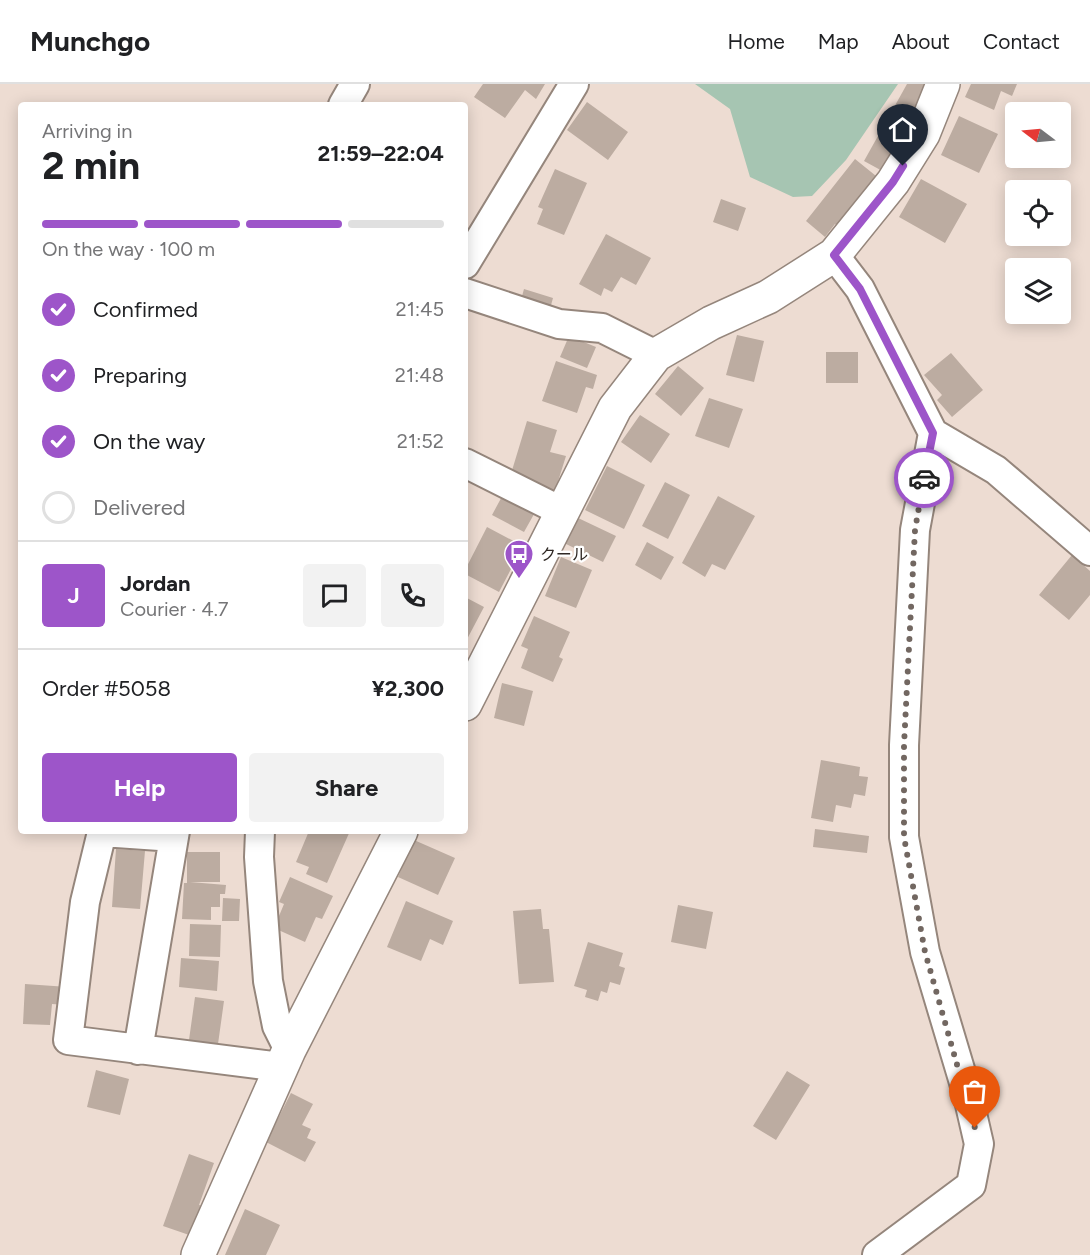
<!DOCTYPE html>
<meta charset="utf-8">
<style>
body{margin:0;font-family:Figtree,"Noto Sans JP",sans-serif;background:#f2f2f2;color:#202124;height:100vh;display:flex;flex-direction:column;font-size:22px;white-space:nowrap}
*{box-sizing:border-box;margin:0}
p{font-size:20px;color:#757577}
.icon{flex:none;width:33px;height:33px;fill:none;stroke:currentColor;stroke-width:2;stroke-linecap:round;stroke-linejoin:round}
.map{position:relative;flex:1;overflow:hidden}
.sheet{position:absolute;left:18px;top:18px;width:450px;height:732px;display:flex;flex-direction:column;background:#fff;border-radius:6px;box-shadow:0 3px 15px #0003}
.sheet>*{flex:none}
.needle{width:39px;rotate:286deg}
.fabs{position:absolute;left:1005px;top:18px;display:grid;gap:12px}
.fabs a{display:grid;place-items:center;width:66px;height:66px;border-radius:6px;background:#fff;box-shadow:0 3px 15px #0003;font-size:30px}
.pin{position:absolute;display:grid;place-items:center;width:51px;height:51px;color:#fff;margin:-62px -26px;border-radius:50% 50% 50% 0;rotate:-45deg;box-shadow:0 0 6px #0007}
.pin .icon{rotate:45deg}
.courier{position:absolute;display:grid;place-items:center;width:60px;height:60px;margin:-30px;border:4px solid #9d55c9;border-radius:50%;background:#fff;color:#222;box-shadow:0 2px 8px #0007}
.summary em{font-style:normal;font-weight:700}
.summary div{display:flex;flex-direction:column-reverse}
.summary{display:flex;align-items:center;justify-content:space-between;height:102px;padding:0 24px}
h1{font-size:39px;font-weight:700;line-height:45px}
.bar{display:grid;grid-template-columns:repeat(4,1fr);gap:9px 6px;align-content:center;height:72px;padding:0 24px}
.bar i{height:8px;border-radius:4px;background:#e0e0e0}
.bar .on{background:#9d55c9}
.bar p{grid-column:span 4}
.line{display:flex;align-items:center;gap:15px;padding:0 24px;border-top:2px solid #e0e0e0}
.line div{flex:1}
.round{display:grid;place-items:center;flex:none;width:63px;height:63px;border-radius:6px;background:#f2f2f2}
ol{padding:0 24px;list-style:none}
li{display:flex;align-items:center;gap:18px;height:66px}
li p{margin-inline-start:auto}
li .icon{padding:6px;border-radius:50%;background:#9d55c9;color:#fff;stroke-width:4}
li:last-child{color:#757577}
li i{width:33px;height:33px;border:3px solid #e0e0e0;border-radius:50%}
.button{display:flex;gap:12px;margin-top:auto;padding:12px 24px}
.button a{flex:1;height:69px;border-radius:6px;background:#9d55c9;color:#fff;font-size:24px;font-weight:700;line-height:69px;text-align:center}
.button a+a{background:#f2f2f2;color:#202124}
header{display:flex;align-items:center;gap:36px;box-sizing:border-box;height:84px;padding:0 30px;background:#fff;border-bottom:2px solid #e0e0e0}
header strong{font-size:28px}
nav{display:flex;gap:33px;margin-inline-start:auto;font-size:21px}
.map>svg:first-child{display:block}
.green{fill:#a6c5b2}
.building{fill:#bcaca1}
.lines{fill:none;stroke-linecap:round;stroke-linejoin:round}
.minor-casing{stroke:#95867c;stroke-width:32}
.tertiary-casing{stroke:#95867c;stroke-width:36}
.minor{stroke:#fff;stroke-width:28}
.tertiary{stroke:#fff;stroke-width:33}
.done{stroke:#726761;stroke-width:6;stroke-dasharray:0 10.8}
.route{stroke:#9d55c9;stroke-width:8}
.labels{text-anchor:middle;stroke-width:4.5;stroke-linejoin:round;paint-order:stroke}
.poi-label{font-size:16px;fill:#2f2824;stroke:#fff;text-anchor:start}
</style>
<header>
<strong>Munchgo</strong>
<nav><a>Home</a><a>Map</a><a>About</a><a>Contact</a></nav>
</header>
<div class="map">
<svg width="1090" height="1171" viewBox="0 0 1090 1171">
<rect width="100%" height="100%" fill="#eddcd2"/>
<path class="green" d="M695,0H898L846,76L812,112L793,113L750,93L730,25Z"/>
<path class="building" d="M483,0H545L536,15L525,6L505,34L474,13Z
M907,0H930L886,89L864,77Z
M971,0H1017L1012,12L1001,7L994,26L965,13Z
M587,18L628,48L608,76L567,46Z
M959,32L998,50L979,89L941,71Z
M855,75L881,96L842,145L835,140L825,153L806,137Z
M555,85L587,99L564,151L537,140L543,125L538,123Z
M921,95L967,120L945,159L899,133Z
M721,115L746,124L738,147L713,138Z
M606,150L651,174L636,201L621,193L612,208L604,204L601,212L579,200Z
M524,205L553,214L548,232L519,223Z
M737,251L764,257L754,298L726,291Z
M569,252L596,263L587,284L560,273Z
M826,268H858V299H826Z
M951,269L983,306L952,333L937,316L942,311L924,291Z
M556,277L597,291L593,305L586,303L577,329L542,317Z
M678,282L704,304L681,332L655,310Z
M709,314L743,325L729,364L695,352Z
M640,331L670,350L651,379L621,358Z
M527,337L557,346L550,368L566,372L555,407L510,393Z
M607,382L645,401L624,445L585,426Z
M665,398L690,411L668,455L642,442Z
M506,405L538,423L524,448L492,431Z
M718,412L755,432L725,486L712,480L705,493L682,479Z
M576,433L616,452L603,478L564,459Z
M487,443L523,462L499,508L465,490V486Z
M647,458L674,473L661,496L635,481Z
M1072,471L1090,487V511L1069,536L1039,511Z
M561,473L592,486L576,524L545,512Z
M465,513L484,523L465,559Z
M534,532L570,548L559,573L563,575L553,598L521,584L528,565L521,562Z
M502,599L533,607L524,642L494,634Z
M821,676L860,683L859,692L868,693L865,712L854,710L851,724L836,721L833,738L811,734Z
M815,745L869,752L867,769L813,763Z
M309,747H350L327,799L306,790L309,783L296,778Z
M414,756L455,774L438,811L398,793Z
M116,765L145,767L140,825L112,823Z
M187,768H220V798H190L226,801L225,810H220V823H211V836L182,835L184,799H187Z
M290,793L333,812L322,835L316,833L305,858L274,844L284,820L279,818Z
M223,814L240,815L239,837H222Z
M406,817L453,837L443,861L430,855L421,877L387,863Z
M678,821L713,828L706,865L671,858Z
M541,825L543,845H549L554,898L519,900L513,827Z
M190,840L221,841L220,873L189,872Z
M588,858L623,869L619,882L625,884L620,901L610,898L607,909L601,907L598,917L585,913L587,906L574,902Z
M181,874L219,877L217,907L179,903Z
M25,900L68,903L67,921L52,920L50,941L23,940Z
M195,913L224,917L218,960L189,956Z
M96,986L129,995L120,1031L87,1023Z
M787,987L810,1001L776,1056L753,1042Z
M291,1009L313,1020L302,1041L311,1045L307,1054L316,1058L305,1078L266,1058Z
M189,1070L214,1079L199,1121L206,1123L195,1153L163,1142Z
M245,1125L280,1141L266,1171H225Z"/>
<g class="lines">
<g class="minor-casing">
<path id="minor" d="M343,21L355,0
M834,171L860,205L933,349L915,446L904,661V753L925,868L968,1012L979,1060L971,1101L877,1171
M465,180L574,0
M465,209L559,240L602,244L656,271
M933,349L996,386L1090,467
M465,379L561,427
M260,747L259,773L268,897L277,942L289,966
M174,753L102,748L85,818L68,956L281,983
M138,966L175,747"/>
</g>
<g class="tertiary-casing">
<path id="tertiary" d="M465,620L615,324L656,271L711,239L768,213L834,171L893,98L923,50L943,0
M198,1171L289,966L401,747"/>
</g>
<use href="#minor" class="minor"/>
<use href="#tertiary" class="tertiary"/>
</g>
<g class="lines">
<path class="done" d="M924,394L915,446L904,661V753L925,868L975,1044"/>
<path class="route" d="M903,82L893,98L834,171L860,205L933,349L924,394"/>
</g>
<defs>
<g id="bus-pin" transform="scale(1.5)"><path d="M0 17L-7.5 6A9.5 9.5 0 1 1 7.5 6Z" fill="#9d55c9" stroke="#fff"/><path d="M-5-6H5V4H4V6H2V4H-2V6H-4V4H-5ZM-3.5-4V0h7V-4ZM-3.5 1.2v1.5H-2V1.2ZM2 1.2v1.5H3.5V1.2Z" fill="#fff"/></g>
</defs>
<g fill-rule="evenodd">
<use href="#bus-pin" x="519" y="470"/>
</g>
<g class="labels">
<g class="poi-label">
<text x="540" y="476">クール</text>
</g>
</g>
</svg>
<div class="fabs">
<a><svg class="needle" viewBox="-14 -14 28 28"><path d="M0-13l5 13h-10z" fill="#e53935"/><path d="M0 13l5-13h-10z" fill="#757577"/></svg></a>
<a><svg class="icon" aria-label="locate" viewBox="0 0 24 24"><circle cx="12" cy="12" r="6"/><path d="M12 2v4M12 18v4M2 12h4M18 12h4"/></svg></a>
<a><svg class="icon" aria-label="layers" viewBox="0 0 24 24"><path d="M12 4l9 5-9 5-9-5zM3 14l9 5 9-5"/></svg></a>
</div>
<div class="pin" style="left:975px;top:1044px;background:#ea580c"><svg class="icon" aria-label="bag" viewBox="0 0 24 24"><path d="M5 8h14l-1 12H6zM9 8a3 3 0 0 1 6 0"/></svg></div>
<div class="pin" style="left:903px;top:82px;background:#1f2937"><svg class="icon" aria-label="home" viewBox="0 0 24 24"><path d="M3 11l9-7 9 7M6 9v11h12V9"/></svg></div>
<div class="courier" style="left:924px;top:394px"><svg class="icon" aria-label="car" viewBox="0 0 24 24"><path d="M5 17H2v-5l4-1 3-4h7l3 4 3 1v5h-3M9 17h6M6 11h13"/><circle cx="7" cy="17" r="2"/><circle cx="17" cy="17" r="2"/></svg></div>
<section class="sheet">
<div class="summary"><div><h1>2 min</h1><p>Arriving in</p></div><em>21:59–22:04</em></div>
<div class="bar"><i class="on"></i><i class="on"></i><i class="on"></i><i></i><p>On the way · 100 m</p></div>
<ol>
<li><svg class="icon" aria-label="check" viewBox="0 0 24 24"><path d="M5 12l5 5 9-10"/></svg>Confirmed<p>21:45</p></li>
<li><svg class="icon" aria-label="check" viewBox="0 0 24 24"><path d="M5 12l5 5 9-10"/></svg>Preparing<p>21:48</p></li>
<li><svg class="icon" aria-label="check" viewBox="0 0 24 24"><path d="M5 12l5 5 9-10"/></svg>On the way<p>21:52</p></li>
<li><i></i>Delivered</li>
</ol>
<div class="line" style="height:108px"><b class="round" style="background:#9d55c9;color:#fff">J</b><div><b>Jordan</b><p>Courier · 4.7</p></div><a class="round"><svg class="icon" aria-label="chat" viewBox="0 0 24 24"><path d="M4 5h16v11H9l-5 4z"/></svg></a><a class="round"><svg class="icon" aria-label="phone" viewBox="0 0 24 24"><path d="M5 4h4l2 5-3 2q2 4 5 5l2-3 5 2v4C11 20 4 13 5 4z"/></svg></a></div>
<div class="line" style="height:78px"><div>Order #5058</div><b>¥2,300</b></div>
<div class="button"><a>Help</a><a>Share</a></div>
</section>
</div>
